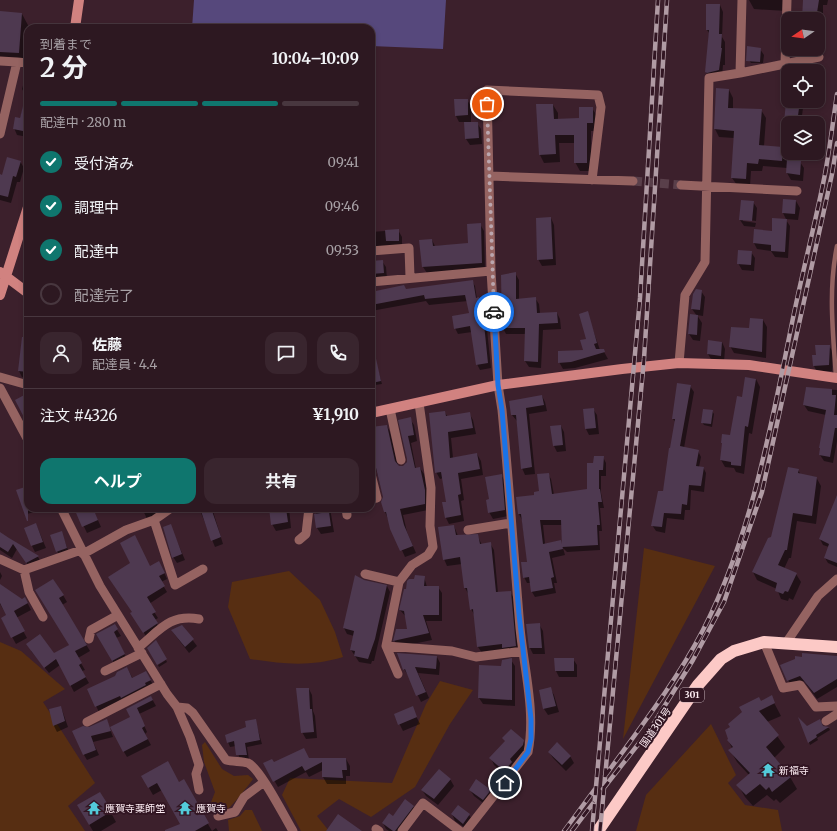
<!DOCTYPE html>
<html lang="ja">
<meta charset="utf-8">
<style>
body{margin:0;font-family:Merriweather,"Noto Sans JP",serif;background:#39252e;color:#f1f3f6;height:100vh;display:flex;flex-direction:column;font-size:15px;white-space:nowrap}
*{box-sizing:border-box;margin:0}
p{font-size:13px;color:#a7a0a5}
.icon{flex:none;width:22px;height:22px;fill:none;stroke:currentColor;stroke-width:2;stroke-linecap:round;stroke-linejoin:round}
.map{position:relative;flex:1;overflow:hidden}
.side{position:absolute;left:24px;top:24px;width:351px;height:488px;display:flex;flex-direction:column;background:#2d1821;border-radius:12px;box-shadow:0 2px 6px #0003,0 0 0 1px #48373f}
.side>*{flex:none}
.needle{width:26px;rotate:257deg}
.tools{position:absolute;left:781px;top:12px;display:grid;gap:8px}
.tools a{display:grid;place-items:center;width:44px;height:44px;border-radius:8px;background:#2d1821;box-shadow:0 2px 6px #0003,0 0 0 1px #48373f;font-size:20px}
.pin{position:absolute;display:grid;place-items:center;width:34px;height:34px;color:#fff;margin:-17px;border:2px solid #fff;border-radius:50%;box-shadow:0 1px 4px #0007}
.courier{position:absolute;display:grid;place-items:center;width:40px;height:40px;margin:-20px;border:3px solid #1a73e8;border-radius:50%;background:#fff;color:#222;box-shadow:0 1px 5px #0007}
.headline em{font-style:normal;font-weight:700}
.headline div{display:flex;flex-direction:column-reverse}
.headline{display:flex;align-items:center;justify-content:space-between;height:68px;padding:0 16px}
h1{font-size:26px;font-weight:700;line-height:30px}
.bar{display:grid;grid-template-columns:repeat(4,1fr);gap:6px 4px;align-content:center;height:48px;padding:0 16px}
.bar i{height:5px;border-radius:3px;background:#48373f}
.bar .selected{background:#0f766e}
.bar p{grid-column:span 4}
.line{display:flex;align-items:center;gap:10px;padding:0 16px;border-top:1px solid #48373f}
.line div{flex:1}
.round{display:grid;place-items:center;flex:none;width:42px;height:42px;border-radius:12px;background:#39252e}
ol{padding:0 16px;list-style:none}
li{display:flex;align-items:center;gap:12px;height:44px}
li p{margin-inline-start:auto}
li .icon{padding:4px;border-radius:50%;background:#0f766e;color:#fff;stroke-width:4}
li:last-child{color:#a7a0a5}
li i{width:22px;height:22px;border:2px solid #48373f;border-radius:50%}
.cta{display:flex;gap:8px;margin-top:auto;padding:8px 16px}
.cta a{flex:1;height:46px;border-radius:12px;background:#0f766e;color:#fff;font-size:16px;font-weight:700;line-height:46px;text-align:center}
.cta a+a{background:#39252e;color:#f1f3f6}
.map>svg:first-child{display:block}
.green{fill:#572e12}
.water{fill:#56487c}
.shadow{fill:#0007;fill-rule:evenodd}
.building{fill:#4e3950}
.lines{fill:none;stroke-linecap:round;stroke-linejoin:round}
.street-tunnel{stroke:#593f4a;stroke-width:9;stroke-dasharray:9 4.5;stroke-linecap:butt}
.lane{stroke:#956361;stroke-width:4.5}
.street{stroke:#956361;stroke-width:9}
.secondary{stroke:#d18280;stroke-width:10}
.highway{stroke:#fcc9c6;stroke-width:12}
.rail-casing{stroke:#b09ba4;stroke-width:4.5}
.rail{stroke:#321623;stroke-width:3;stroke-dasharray:9;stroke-linecap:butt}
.done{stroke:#baa6ae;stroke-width:4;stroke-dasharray:0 7.2}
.route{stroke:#1a73e8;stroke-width:5}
.labels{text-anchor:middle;stroke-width:4;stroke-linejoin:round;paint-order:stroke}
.shield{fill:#321623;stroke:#c1adb5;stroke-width:1}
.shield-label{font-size:9px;font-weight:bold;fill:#feeef4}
.street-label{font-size:10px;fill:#feeef4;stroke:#321623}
.poi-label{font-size:10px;fill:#feeef4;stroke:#321623;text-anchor:start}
</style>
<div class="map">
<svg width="837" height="831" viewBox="0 0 837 831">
<rect width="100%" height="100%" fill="#3c202c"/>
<path class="green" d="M644,548L715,566L623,739Z
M289,571L320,600L335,632L343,657C310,667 283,664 250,659L228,607L232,582Z
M0,642L21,651L65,689L43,702L95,783L68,806L85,831H0Z
M440,681L473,690L450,724L415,787L371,817L339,799L317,816L329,831H301L282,795L290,778L392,783L426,704Z
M711,724L736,775L728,783L745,805L778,810L782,831H636L646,795Z
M205,742L222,769L234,776L248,775L253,779C252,781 231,807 229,808C225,810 221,810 217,811L210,805L215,792L204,762L202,745Z
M245,810H252L262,831H229L228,820L240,816Z"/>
<path class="water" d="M194,0H446L443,49L371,46V28H192Z"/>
<path class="shadow" d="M749,0H786V11L754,9Z
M804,0H828L827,5H823V19L821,18L819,59H803L798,51L799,49H818V19H800V13H803Z
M720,5L723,12L722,37L725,42V65H723L722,77L710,78L706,72L709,33L707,30Z
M0,12L22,14L29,27L27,66L0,64Z
M760,49L764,55L763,63H751L747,57Z
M783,74L788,75V93H786L782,87Z
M24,82L28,83V137L17,135L14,128L20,119L26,96L22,89Z
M729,90L733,98V109L761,110L766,118L764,146L783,148L787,156V160L800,162L804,168L803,181L791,180L787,173V168L763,166L762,171H751L750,186L737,185L732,178L734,138L719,137L715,129Z
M467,100L471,106V123H477L481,129L482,144L470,145L466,139L465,122H459L456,116Z
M787,100L799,101L803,108L801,123H788V140L783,134Z
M553,105L558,113V120L580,119L592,108L597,116V131H591V171H580L575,162V143H559L560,162L544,163L540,155Z
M20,161L24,168L20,182H17L11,203L0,200V182Z
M796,201L800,208L798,220L786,219L783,213Z
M753,202L757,208L756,221L743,219V221L756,223L755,227L744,226L740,220Z
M551,218L554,225L556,265L542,266L538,259Z
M786,220L790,226L788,258L775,257L771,251L757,249L754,243L773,232Z
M480,224L484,231L485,270L427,273L423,267L432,240L435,246L469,244Z
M398,230L402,237V247L371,249V232Z
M751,252L755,258L754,271L742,270L738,263Z
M382,261L386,267L387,279L371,280V262Z
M515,273L519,280V300L535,298L539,304L540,313H557L560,319L561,329L543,330L541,368L529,367L525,361L526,334H506L503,328Z
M472,281L475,286L477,299L482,304L486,320L491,368L480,370L477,364L472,332L458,334L455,328L470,314L468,301L429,305L426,301L371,311V292L406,290Z
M701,291L705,297L703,316L697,315L702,323L700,341L693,340L689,334L697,316L692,309Z
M587,313L600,350H603L608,359L575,368L563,369L559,362L584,351L587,339Z
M763,320L767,327L766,358L734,353L730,346L750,329Z
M27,333H28V378L22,377L19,371L26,349Z
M722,342L725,349L724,362L712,361L708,354Z
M829,346L833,352L832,371L817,372L814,366Z
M378,370L382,384L375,385L371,372Z
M756,379L760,387L752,434L749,433L744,474L736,472L734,468L725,467L721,460L731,436L743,398Z
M690,386L694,392L684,448L698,451L701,457L699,467H703L706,473L704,492L691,490L690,510H685L684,520L667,518L665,533L656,531L652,525L663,493L676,423L673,419Z
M806,388L837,390V441L833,463L824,461L820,455L826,415L808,411L804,405Z
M542,396L545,402L547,411L529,414L535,474L525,475L522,468L517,421L512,415Z
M593,409L597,415L599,434L589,435L586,429Z
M712,411L714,414L712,427L704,425L702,422Z
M445,413L448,417L469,413L473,420L476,434L451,438L453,458L477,454L481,461L483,475L461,479L464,500L461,501L464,521L449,524L446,518L447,502L443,478L440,479L436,472Z
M410,419L414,425L417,441L411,443L416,469L420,468L424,474L428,497V510L403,515L407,532L416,553L405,557L385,512L384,497L376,469L371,470V428L387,426L390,432L398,466L402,467L406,465L408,459L400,421Z
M561,426L564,432L566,451L557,452L554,446Z
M603,457L606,463V476H601V493L604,508H600L602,531H599L600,550L567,552L563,548L565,555L552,558L557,583H554L556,593L535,597L532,592L531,583H527L524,577L528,563L522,520L519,514L540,492L548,474L551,479L554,495L588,490L594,464ZM543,525H562L563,547L560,541L545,544Z
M798,470L801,475L816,477L821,486L816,524L797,521L791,558H789L784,569L796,574L801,582L793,600L789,598L788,601L781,599L777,589L757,580L753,572L772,537Z
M501,475L505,481L508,516L493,519L489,512L490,500Z
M28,488V508H36L37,511L27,514Z
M75,508H95L93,509L101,527L87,533Z
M142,508H156L158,516L147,519Z
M199,508H212L223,544L215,547Z
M270,508H289L291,528L276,531L272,524Z
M316,508H330L334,532L321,534L317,528Z
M837,510V567L828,563L825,558L829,547L823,545L820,539Z
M36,524L46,548L35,552L32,546Z
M170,525L185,560L177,563L173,557Z
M454,526L458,536L477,535L482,545L490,543L494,550L498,593L510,592L514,598L519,652L482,653L478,647L475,616L471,609L469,595L465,588L462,564L447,566L444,559Z
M61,532L70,555L60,558L51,536Z
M0,533L38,557L41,562L30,568L17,549L12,558L0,550Z
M150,567L162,568L167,579L161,582L167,592L149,604L158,618L155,620L160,630L147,638L132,613Z
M0,572L2,576L0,580Z
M424,577L427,587H438L442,593V621H426L432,640L398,647L394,640L408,631L406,617L400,610L407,590Z
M363,581L387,586L390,592L374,661H372L371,664L359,662L351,650L354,636L347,634L344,628Z
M0,585L22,600L25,598L31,610L16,618L27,638L16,644L2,619L7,616L0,604Z
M63,595L67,602L62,605L90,651L78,658L85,670L82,671L89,683L74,692L60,665L49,673L31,651L54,654L70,645L40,597Z
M539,624L543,631L545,654H533L530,648Z
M114,625L121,636L116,638L128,661L116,667L98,634Z
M182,626L197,646L189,653L172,631Z
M437,657L440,663L439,675L418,673L429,698L421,702L408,675L404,669Z
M837,657V702V687L817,699L804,681L791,686L781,665L803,658Z
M573,659L577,665V677H559L556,671Z
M166,660L167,662L159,667L158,665Z
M511,660L515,666V706L483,704L479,698L502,667Z
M127,668L133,679L145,672L154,686L99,712L88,690L116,677Z
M550,688L554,695L559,712L548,715L544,709L540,691Z
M297,689H309L312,695L313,711L315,716L317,738L306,739L302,732Z
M151,697L156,706L139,714L147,732L145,734L151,745L127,757L124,752L131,717L127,709Z
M771,697L781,716L767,722L785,747L774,758L790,777L797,789L780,803L776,799L774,801L767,795L753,806L745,797L738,785L749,775L737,762L730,750L732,748L728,740L761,702Z
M61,707L68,727L57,732L54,726L50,709Z
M412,708L420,724L403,731L395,715Z
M255,720L262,744L247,747L249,760H240L236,746L230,747L228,742Z
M107,721L113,737L93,742L99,755L87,760L84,755L90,729Z
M801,722L807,728H829L830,730L817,738L818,740L810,745Z
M523,741L527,748L508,777L494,765L491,758Z
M549,752L570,756L574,763L566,771L553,758Z
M309,759H346L350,766V776H346V784H327L323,777V770L309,777L306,772L278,787L265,764Z
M167,763L179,783L183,781L212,831L216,828L218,831H167L182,825L162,790L153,795L149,788Z
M450,779L454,786L438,805L426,796L422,790Z
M470,790H490L494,797L487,806L474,796Z
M100,793L116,822L101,831H93L78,806Z
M413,806L416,813L403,831H389L386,829L383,823Z
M452,814L469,815L473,821L467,829L455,821Z"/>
<path class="building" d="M803,0H819L816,19H802Z
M706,4H720L719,34H722L721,48H722L719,70L707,73L705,72L709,30H706Z
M0,11L22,13L19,53L0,52Z
M747,46L761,48L760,62L746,61Z
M716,88L729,89L728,108L762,109L759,145L783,147L782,161L759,159L758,164L747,163L746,179L731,178L734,131L714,129Z
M25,98H28V132L13,129L15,117L20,118Z
M454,99H468V115L455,116Z
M786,101H800L797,123H784Z
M536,104H553L554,119L579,118V107H593V123H587V163H574V135H555L556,154L539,155Z
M464,122H478L479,138L465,139Z
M7,157L21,161L16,177L13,176L8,197L0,195V174L2,175Z
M787,159L801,161L800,175L786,173Z
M783,199L796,200L795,214L782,213Z
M741,200L754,201L752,221L739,220Z
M551,217L553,259L537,260L536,218Z
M772,218L787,219L785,252L771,251V245L753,243L754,229L772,231Z
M481,223L482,263L422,267L419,240L432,239L433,246L468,243L467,224Z
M399,229V241H386L385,230Z
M738,250L752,251L751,265L737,264Z
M383,260L384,273L371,274V261Z
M516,272V299L536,297L537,313L557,312L558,323L539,324L538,362L524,361L525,328H502L501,275Z
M473,280L476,298L479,297L483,314L488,363L476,365L470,326L454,329L452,316L469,313L465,295L425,299L424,295L371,305V292L404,285L406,289Z
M696,289L702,290L700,310L691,309L693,294Z
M588,311L597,343L594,344L596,349H604L605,352L571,362L558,363V351L583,350L580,340L586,339L579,314Z
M690,314L698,315L697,335L688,334Z
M750,318L763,319L762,352L729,347L731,327L749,328Z
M22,337H28V372L18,371Z
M708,340L722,342L721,356L707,354Z
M815,345H830L829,365L813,366L812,355H816Z
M371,354H375L381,381L372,383Z
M745,377L756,379L748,427L745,426L741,466L731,465V462L720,460L722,443H721L722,434L730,435L737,396L742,397Z
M677,383L691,385L680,446L699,450L696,466L704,467L701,486L689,485L687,505L682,504L681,514L664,513L662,527L651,526L658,491H663L669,448H670L675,419H672Z
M806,387L832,389V395H836L834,415H837V428H835L830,457L819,455L820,448H819L826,410L803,405Z
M28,393V425L15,400Z
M542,395L544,405L526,408L532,467L521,469L516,415H511L509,401Z
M594,408L596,428L585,429L583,409Z
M703,409L713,410L711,424L701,423Z
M445,411L446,416L470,412L473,428L448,432L450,458L477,453L480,469L458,473L461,494L458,495L461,515L445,518L442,502H446L441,472L435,473L429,413Z
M411,417L414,435L408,436L415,468L420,467L425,490V504L400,509L404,525L413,546L400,551L390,529L386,512H384L381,502L383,497L371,447V427L387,425L395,461L399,466H403L407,462V459L398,420Z
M561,425L563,445L553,446L550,426Z
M594,456H604L603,470H599V489H600L602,502H598L600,525H597L598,545L562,547L561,520H540L543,544L561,540L563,549L549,552L554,577L551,578L553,588L531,592L529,577L523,578L521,562H527L521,514H518L516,497L534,495V492L539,491L537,474L549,473L552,494L587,489V463H593Z
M788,467L799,469L798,473L817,477L812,516L793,513L787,550H785L778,565L797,573L788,592L785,591L783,594L775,591L777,583L752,572L768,538L771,537Z
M502,474L505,510L488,513L486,500L489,499L485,477Z
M28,486V521H27L16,490Z
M837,495V563L824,558L829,544L819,539Z
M74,508H93L98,520L82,527Z
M200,508H211L221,537L211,541Z
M269,508H286L288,522L271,525Z
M329,512L331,526L316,528L314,514Z
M36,523L43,542L31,546L24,528Z
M171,524L182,554L172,558L163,527Z
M454,525L456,535L478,534L480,544L491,542L496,592L511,591L516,646L502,648V644L477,647L473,609L470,610L467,588H464L460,557L443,560L438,527Z
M62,531L67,548L56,552L50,535Z
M0,532L9,538L39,556L26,563L13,544L8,552L0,547Z
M135,535L150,566L159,561L165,573L159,576L165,586L147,597L156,612L152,614L158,623L143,633L130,613L132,612L108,577L130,563L120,543Z
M355,575L364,580L387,585L375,639L368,659L354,656L355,651L350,650L354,631L343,628Z
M415,575L425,576L424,586H439V615H423L429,633L393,641L396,629H407L404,611L399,610L404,589H406L407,581L409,579H414Z
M53,579L64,595L59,598L87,645L75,651L82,663L79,665L86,677L70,686L56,659L44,668L26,644L40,634L54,653L69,645L35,590Z
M0,584L22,599L25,597L28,603L14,611L25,631L11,638L1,618L6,615L0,603Z
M540,623L542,648H529L526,624Z
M115,624L118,629L114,632L125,654L112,661L96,634Z
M182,625L194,639L185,647L171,630Z
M156,640L167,659L157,665L147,648Z
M397,653L437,656L436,669L415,667L426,692L416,696L405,669L403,670Z
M802,653L837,656V679L814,693L800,676L787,681L780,665L795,659V656L802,657Z
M512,658V700L478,698L479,665L501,666L502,660Z
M554,658H574V671H555Z
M127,667L132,678L146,671L151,680L145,683L146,685L121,698L120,696L95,707L87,689L115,676L117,672Z
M551,687L556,706L543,709L539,690Z
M296,688H309L310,709H312L314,732L301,733Z
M772,695L775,703L759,711L779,735L766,747L791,777L772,792L769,787L766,790L760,784L746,795L736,785L750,773L728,750L733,747L727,740L728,739L725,730L730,727L728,724L742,712L739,707L759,697L761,701Z
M151,696L153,700L137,708L143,721L145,726L142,728L148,739L123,752L110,727L130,717L126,709Z
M61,706L65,721L53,726L49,709Z
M413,706L417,717L398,725L394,714Z
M798,717L807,726L820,719L823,726L829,727L816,735L817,737L808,743Z
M107,719L111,731L91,736L96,750L83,755L72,731L83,726L89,727Z
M256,719L260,740L245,743L247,755H236L234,741L227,743L225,735L246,727L245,721Z
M511,729L524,740L523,745L510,759L512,762L504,771L489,758L505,741L502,738Z
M557,742L571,756L562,765L548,752Z
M304,748L309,758H346L347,770H342L343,778L322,777V762L305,771L302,766L273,782L263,763L272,759L274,762Z
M168,761L179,782L184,779L209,823L195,831H165V830L180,824L157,783L148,788L141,776Z
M439,769L451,779L434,799L421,790Z
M476,779L491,790L483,800L469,790Z
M100,792L112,811L89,825L77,805Z
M405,799L414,806L395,831H393L382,823L389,813L393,816Z
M458,805L470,814L463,824L451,814Z
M338,814L362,831H326Z"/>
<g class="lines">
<path class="street-tunnel" d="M633,181L681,185"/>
<path class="lane" d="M836,377C833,333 828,290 837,246"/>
<path class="street" d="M0,61L17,62
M785,64L787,0
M740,73L819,57
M0,134L17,62L28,63
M490,176L633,181
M681,185L797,191
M371,251L409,248L410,277
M371,282L491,271L487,90L598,95L601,107L592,180
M679,363L685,295L705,262L709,78L740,73L742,0
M0,377L28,385
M0,388L28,440
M419,403L431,488L430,526L433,547L428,555L412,565L399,582L386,646L452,651L476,657L523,651
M390,409L401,460
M371,474L377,498L371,499
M61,508L100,586L167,694L177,707L190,737L199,765L196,774L199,790
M346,508L347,515
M154,520L175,585L203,569
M468,530L511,523
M299,540L306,534L309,508
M83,554L126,530L154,520L171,508
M0,559L24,570L81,550
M24,570L29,592L43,617
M365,574L399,582
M89,639L91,630L118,615
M764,642L783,688L800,685L816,707L837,706
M786,643L818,596L837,579
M386,646L398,674
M138,648C160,630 169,614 199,619
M105,671L142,653
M177,707L187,708L193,713L226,760C233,762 241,761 248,763C260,768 285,818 293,831
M826,721L837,714
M87,722L161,684
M218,816L235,812L244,797L264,782
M376,829L379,831
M402,831L423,803L460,831
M466,831L528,752C536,712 524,669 520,628C514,556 509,483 502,410L498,385L491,271"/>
<path class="secondary" d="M75,28L79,0
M0,272L28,293
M0,295L28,207
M371,413L498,385L622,369L679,363L749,365L837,378"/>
<path class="highway" d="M598,831L698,685L721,659L734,651L764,642L837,647"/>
<g class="rail-casing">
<path id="rail" d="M605,776C639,729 676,682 703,630C751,537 770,430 791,328C801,277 815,225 825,174C830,147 833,121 837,94
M603,789L651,728L693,660L724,602L762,492L832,174L837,143
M564,831L595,789
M572,831L594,802
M592,831L640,298L658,0
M600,831L644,359L667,0"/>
</g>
<use href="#rail" class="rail"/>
</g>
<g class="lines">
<path class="done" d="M487,104L494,312"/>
<path class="route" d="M494,312L498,385L502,410L519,614L531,719V739L528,752L505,783"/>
</g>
<defs>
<g id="temple-bare" transform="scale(1.08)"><path d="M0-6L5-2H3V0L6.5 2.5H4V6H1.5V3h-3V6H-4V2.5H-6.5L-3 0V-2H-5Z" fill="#53cbda" stroke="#321623" stroke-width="2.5" paint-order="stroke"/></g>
</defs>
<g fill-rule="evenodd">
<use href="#temple-bare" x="768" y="770"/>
<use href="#temple-bare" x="94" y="808"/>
<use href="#temple-bare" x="185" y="808"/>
</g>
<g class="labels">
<rect class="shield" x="680" y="688" width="24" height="14" rx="3"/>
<g class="shield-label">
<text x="692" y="698">301</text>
</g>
<g class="street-label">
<text transform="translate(655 727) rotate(-55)" y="4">国道301号</text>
</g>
<g class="poi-label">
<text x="779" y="774">新福寺</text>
<text x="105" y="812">應賀寺薬師堂</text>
<text x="196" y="812">應賀寺</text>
</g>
</g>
</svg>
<div class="tools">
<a><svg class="needle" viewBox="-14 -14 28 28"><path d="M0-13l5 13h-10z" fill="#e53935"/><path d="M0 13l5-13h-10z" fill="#a7a0a5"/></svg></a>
<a><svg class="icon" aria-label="locate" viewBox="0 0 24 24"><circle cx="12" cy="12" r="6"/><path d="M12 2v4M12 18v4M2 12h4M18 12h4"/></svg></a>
<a><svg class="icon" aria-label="layers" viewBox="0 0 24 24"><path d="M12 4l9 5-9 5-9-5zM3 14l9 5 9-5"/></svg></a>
</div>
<div class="pin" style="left:487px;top:104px;background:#ea580c"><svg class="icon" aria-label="bag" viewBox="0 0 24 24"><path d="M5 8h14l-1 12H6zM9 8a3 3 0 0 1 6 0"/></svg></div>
<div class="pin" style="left:505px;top:783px;background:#1f2937"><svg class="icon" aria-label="home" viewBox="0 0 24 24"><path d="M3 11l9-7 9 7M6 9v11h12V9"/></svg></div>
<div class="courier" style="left:494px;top:312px"><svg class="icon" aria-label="car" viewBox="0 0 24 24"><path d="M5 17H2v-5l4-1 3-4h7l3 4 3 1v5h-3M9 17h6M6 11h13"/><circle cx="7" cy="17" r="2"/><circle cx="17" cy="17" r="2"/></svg></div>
<section class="side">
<div class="headline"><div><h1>2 分</h1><p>到着まで</p></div><em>10:04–10:09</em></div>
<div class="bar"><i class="selected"></i><i class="selected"></i><i class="selected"></i><i></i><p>配達中 · 280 m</p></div>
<ol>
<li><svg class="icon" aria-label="check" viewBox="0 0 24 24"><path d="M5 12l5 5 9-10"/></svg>受付済み<p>09:41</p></li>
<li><svg class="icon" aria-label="check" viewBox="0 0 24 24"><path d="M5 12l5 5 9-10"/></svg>調理中<p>09:46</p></li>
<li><svg class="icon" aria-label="check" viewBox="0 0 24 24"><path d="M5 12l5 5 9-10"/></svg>配達中<p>09:53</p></li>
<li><i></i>配達完了</li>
</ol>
<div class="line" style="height:72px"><a class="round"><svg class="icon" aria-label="person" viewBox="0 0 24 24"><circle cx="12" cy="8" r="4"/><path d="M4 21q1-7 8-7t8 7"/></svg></a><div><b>佐藤</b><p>配達員 · 4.4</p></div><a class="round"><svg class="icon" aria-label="chat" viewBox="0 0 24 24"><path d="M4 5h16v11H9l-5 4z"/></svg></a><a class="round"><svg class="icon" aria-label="phone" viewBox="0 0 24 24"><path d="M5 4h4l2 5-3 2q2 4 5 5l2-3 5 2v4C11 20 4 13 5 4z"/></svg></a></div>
<div class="line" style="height:52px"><div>注文 #4326</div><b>¥1,910</b></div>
<div class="cta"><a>ヘルプ</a><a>共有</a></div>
</section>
</div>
